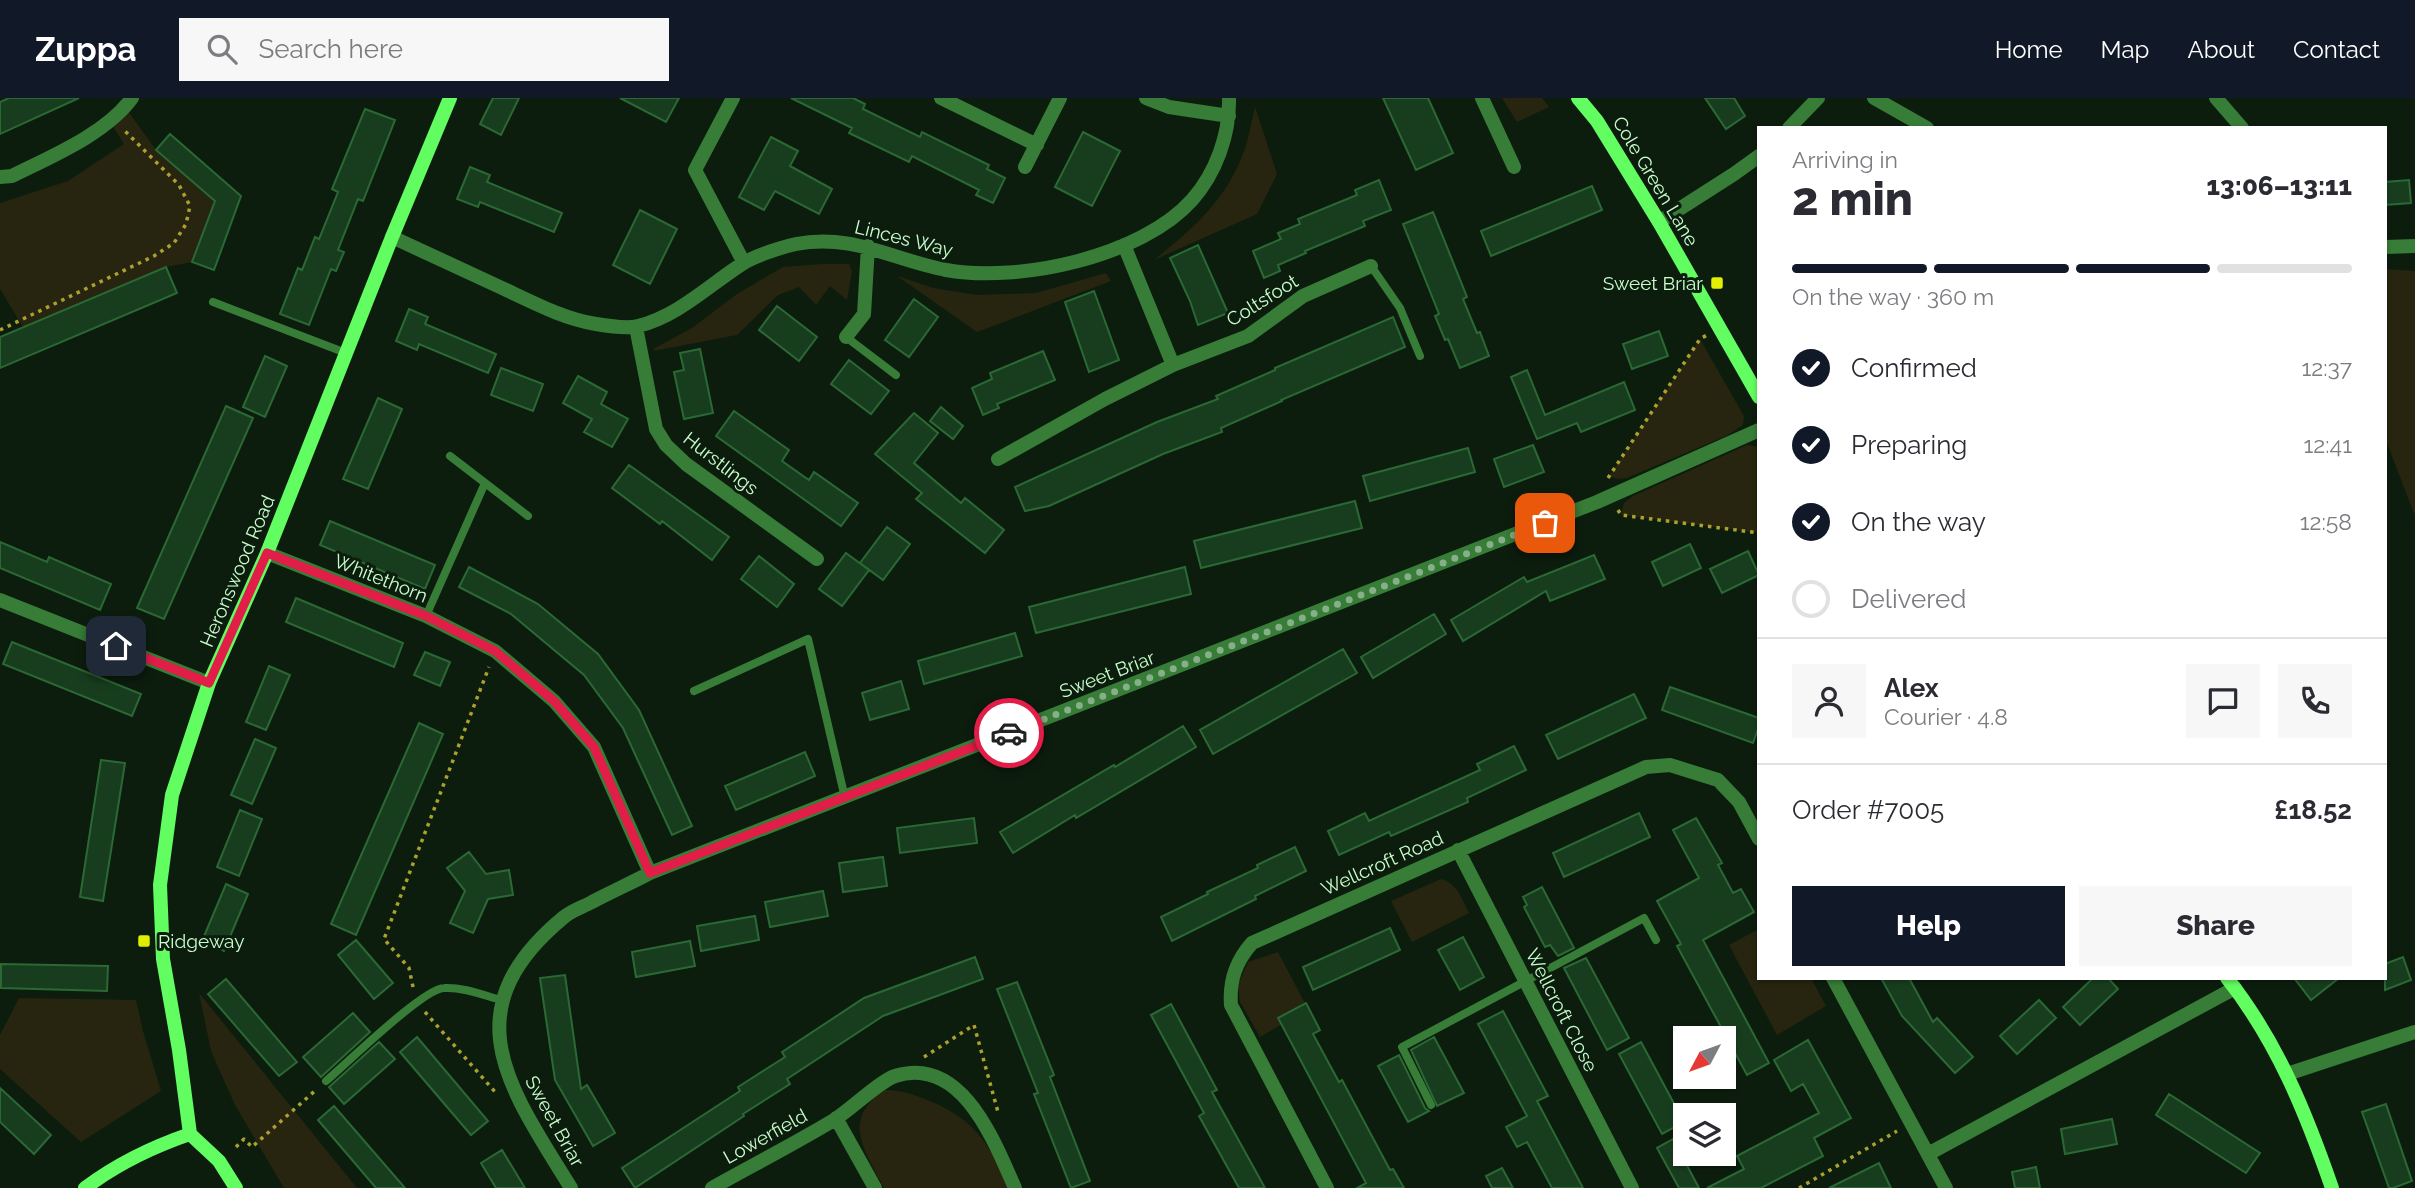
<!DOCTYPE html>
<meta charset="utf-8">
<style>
body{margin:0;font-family:Raleway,sans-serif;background:#f7f7f7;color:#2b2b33;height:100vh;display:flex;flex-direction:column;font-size:26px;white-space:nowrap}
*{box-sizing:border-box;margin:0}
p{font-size:23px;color:#7c7c81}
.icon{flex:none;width:38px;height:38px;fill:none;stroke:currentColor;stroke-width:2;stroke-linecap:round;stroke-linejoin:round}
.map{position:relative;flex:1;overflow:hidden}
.details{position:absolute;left:1757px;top:28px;width:630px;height:854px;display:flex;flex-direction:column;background:#fff;border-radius:0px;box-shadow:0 2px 5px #0004}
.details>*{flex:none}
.needle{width:46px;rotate:229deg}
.fabs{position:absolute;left:1673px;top:928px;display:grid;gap:14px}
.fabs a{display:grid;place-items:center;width:63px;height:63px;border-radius:0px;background:#fff;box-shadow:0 2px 5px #0004;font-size:35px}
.pin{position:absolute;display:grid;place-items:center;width:60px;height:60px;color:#fff;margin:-30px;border-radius:14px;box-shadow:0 4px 10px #0006}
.courier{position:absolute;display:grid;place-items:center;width:70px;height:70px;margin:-35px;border:5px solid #e11d48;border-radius:50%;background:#fff;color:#222;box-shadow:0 2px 9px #0007}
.overview em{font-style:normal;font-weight:800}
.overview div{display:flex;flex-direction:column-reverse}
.overview{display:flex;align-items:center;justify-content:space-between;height:119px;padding:0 35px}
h1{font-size:46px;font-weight:800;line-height:52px}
.bar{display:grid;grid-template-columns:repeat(4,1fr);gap:10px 7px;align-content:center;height:84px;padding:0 35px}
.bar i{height:9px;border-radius:5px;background:#e1e1e2}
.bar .active{background:#111827}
.bar p{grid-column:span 4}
.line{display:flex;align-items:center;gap:18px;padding:0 35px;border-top:2px solid #e1e1e2}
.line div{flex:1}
.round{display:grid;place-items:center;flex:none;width:74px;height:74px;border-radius:0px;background:#f7f7f7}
ol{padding:0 35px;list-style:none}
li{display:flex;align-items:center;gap:21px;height:77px}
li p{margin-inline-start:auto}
li .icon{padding:7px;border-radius:50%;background:#111827;color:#fff;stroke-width:4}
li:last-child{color:#7c7c81}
li i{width:38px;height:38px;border:4px solid #e1e1e2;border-radius:50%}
.cta{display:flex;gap:14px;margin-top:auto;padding:14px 35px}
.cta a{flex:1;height:80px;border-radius:0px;background:#111827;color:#fff;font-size:28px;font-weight:800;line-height:80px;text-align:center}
.cta a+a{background:#f7f7f7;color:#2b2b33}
header{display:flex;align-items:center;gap:42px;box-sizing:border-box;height:98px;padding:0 35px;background:#111827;color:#fff}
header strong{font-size:33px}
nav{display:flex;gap:38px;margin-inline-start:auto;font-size:24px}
.search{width:490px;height:63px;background:#f7f7f7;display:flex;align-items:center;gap:18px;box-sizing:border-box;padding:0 24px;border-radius:0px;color:#7c7c81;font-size:26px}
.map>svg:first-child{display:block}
.green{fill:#27250f}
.building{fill:#183d1e;stroke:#2a6934;stroke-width:2}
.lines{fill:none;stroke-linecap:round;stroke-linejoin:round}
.path{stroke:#ada02e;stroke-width:3.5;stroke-dasharray:3.5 5;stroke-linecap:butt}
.lane{stroke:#377c37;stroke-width:8}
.street{stroke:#377c37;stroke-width:14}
.secondary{stroke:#62fd60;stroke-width:14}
.done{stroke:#86af8a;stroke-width:7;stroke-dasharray:0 12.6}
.route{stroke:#e11d48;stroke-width:9}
.poi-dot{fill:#e1f002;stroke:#0c1d0e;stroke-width:2.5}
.labels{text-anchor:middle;stroke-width:6;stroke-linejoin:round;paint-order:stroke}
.street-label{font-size:19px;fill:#c8fecc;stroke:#0c1d0e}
.poi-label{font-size:19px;fill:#c8fecc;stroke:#0c1d0e;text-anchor:end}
</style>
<header>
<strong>Zuppa</strong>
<div class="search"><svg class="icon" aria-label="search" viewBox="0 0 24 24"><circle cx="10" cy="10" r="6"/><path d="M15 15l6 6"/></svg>Search here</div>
<nav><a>Home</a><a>Map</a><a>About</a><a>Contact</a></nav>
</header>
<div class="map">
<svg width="2415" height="1090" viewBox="0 0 2415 1090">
<rect width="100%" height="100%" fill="#0c1d0e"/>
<path class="green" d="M1502,0H1542L1549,9L1517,24Z
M125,9L156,52L215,103L192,164L166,169L23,229L0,191V105L68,83L124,46L109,22Z
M1255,9L1277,76L1257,116L1154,162C1190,133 1223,105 1241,61C1248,45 1251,26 1255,9Z
M822,166H849L852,173L847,202L830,188L816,207L799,189L778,197L737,237L653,253L655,250L692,230L737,196L783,169Z
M2385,171L2415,173V418L2385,340Z
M1106,175L1111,183L977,234L897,178L933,190L977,197L1036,195Z
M1700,241L1744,318L1743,327L1728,337L1627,380L1618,381L1609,378Z
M1747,347L1759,349V435L1621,417L1624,405L1633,398Z
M1441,781C1457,785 1462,801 1469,815L1412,844L1391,803Z
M1759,831V880H1811L1826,908L1777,937L1729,847Z
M1278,854L1308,911L1260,939L1240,904L1238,887L1248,864Z
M199,895L357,1090H284L235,1007L211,953Z
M19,900L136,902L143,933L161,993L81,1044L0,971V937Z
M885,992C903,992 915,997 932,1004C977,1023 989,1047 1009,1090H884C865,1053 840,1021 885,992Z"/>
<path class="building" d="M9,0H79L0,36V4Z
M493,0H519L501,37L480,26Z
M620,0H679L666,24Z
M791,0H853L865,6L863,11L920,39L922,34L989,67L987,71L1005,80L993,105L976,97L979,92L912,58L909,64L849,35L852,30Z
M1383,0H1428L1453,55L1416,72Z
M1705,0H1734L1745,18L1726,31Z
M365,11L395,22L363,103L358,101L338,152L344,154L336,173L331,171L309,227L280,216L298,170L302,172L315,139L319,141L338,94L332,91Z
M1083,34L1120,53L1092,108L1055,89Z
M170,36L241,98L214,172L192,164L215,103L156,52Z
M771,39L798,53L790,68L832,91L819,116L775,93L764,112L739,99Z
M470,69L490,77L487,84L562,115L554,134L480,104L478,109L457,101Z
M1379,82L1391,112L1363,123L1365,128L1305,153L1306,155L1278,167L1280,173L1264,180L1253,153L1281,141L1278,135L1300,126L1298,121L1357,97L1355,92Z
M2409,82L2411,105L2385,107V84Z
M1592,88L1602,112L1491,158L1481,133Z
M640,112L677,131L650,186L613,167Z
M1433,114L1467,199L1463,201L1477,235L1480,234L1489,258L1460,270L1448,241L1445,242L1435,218L1439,216L1403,126Z
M1198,147L1228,215L1198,227L1190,203L1170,160Z
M166,169L177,195L0,270V239Z
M1094,193L1119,262L1089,274L1065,204Z
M914,201L938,219L909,259L885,242Z
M777,208L817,239L799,263L759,232Z
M409,211L428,219L425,226L496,256L488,275L419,246L417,252L396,243Z
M1393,219L1405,249L1281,302L1282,303L1221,330L1222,334L1163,356L1049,408L1025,413L1015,389L1157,324L1218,301L1216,298L1275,272V270Z
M1659,233L1668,258L1632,271L1623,246Z
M700,251L713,315L684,321L674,274L684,272L680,255Z
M1043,253L1055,282L997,306L999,310L983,317L972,290L992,281L990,275Z
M265,258L287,268L265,319L243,309Z
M849,262L889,293L871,316L831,286Z
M501,270L543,286L533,313L491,297Z
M1527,272L1545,317L1624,284L1635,312L1581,334L1577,325L1537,341L1511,279Z
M578,278L607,294L601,306L628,321L612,349L584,334L592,321L563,305Z
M378,300L402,311L368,391L343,381Z
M226,308L253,320L164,521L137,510Z
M941,309L963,328L953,341L930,323Z
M734,313L789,352L782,363L809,382L814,374L858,405L841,428L716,338Z
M914,315L938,335L914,365L961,405L965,400L1004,432L985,455L916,401L922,395L875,356Z
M1533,347L1544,374L1504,389L1494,361Z
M1468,350L1475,374L1370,403L1363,378Z
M629,367L729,439L712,462L662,423L660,426L612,390Z
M1355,403L1362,430L1201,470L1194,443Z
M330,423L435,467L425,491L320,447Z
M887,429L910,446L883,482L860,465Z
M0,444L47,464L49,459L111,486L100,512L0,470Z
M1690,446L1701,470L1663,488L1652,464Z
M1748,453L1759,477L1722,495L1710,471Z
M846,455L869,472L842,508L819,491Z
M1594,457L1605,481L1550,503L1546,493L1463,543L1451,522L1524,479L1527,484Z
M759,458L794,486L777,509L741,481Z
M469,469L538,506L598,556L639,612L692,728L672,737L623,630L584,577L511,516L459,489Z
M1185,469L1191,496L1036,535L1029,509Z
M296,500L403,545L394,569L286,524Z
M1434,516L1446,536L1373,580L1361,559Z
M1015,535L1022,558L924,586L918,563Z
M12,544L141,596L132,618L3,566Z
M1343,551L1357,575L1213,656L1200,632Z
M425,554L450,564L440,588L414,577Z
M269,568L290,577L266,632L246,624Z
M901,583L909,611L870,622L862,595Z
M1670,589L1759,620V628L1753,645L1662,612Z
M1634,596L1646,620L1558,661L1546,637Z
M419,625L443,636L356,837L331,826Z
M1183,628L1196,649L1076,720L1075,717L1013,755L1000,734L1114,667L1115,669Z
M255,641L276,650L252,706L231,697Z
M1514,648L1526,672L1467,700L1468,704L1391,738L1389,734L1339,757L1328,733L1365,715L1369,723L1480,672L1477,666Z
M805,654L815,678L736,712L725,688Z
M101,662L125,665L103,803L80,799Z
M240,712L262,721L239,778L217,769Z
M1639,715L1650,739L1564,779L1553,755Z
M974,720L977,745L900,755L897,730Z
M1696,720L1722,765L1718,767L1733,795L1741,791L1754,814L1703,842L1769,965L1747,977L1677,848L1681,846L1657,803L1699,780L1673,732Z
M1295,749L1306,773L1255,798L1256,801L1172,843L1161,819L1208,796L1207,794L1258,770L1257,767Z
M469,754L486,776L509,772L513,797L488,801L473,835L450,825L465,793L447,770Z
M883,759L887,788L843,794L839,765Z
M226,786L248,796L224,853L202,843Z
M1542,789L1574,850L1558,858L1550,847L1545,849L1524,809L1527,807L1523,799Z
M823,793L828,818L770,829L765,804Z
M755,818L759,842L701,853L697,828Z
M1390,830L1400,852L1313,892L1303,869Z
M1463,839L1484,879L1460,892L1438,852Z
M356,842L393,885L374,901L338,857Z
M690,843L695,868L636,879L632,854Z
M975,859L983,881L883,918L787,981L790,986L743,1016L744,1018L635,1090L622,1070L740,993L738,989L785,959L782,954L864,900Z
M2403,859L2411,882L2385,892V866Z
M1586,860L1629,940L1607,952L1564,870Z
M1,866L108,868L107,893L1,890Z
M565,877L581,991L587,987L615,1035L593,1048L555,982L540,880Z
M1881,880H1909L1933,924L1937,920L1973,959L1955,975L1902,918Z
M2093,880H2108L2118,891L2080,927L2063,909Z
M2294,880H2339L2311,902Z
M226,881L297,964L279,978L208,896Z
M1017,884L1054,977L1050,979L1090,1083L1071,1090L1034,996L1038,995L997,891Z
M2039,902L2056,920L2017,956L2000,938Z
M1306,905L1320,932L1313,936L1339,984L1342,982L1390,1072L1393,1071L1404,1090H1357L1366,1085L1278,920Z
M1171,906L1217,992L1212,994L1265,1090H1239L1199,1018L1204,1015L1151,917Z
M1503,913L1548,998L1537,1003L1583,1090H1552L1527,1044L1517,1049L1506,1029L1527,1018L1478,926Z
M353,915L370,934L321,979L303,959Z
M417,939L488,1023L471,1037L400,954Z
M1434,939L1464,995L1437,1008L1411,952Z
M1808,942L1851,1020L1814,1040L1823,1058L1761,1090H1707L1744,1071L1737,1058L1819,1015L1803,986L1791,993L1774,962Z
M379,944L395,961L344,1006L329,989Z
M1641,944L1684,1024L1662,1036L1619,956Z
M1399,957L1425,1010L1429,1013L1408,1024L1378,968Z
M0,990L51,1037L34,1056L0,1024Z
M2169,996L2260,1055L2246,1075L2156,1017Z
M2386,1006L2412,1083L2393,1090H2389L2362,1014Z
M334,1008L405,1090H376L318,1022Z
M2112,1021L2117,1046L2065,1056L2061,1031Z
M1673,1041L1699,1090H1679L1657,1050Z
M502,1052L525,1090H496L481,1065Z
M1879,1065L1891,1090H1829Z
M2036,1069L2040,1090H2015L2012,1074Z
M1502,1070L1513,1090H1492L1486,1078Z"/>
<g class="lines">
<path class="path" d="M0,232L154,158L174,145L186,126L190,108L179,87L123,31
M1608,380L1700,241L1707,237
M1618,412L1621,417L1759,435
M413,889L409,870L384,841L489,569
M425,914L496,995
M924,959L974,927L998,1014
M236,1049L244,1041L252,1049L317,991
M1799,1090L1897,1033"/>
<path class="lane" d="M1371,168L1400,210L1420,258
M213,204L346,255
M846,239L896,277
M450,358L528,418
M426,518L485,385
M694,593L808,541L845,700
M326,983C346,966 424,890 444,890C463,889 483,897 501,902
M1431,1007L1402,949L1644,820L1656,842"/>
<path class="street" d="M733,0L695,72L744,165
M941,0L1037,47
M1146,0L1169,9L1229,18
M1482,0L1514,69
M1874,0L1927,30
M2216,0L2242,30
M1789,30L1818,0
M1025,69L1060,0
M0,79L12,78C50,59 106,36 132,0
M1659,124L1734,76L1759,58
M392,139C429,156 466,173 502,190C532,204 564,221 596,226C608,228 627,231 638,228C678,218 708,188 742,166C754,158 782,149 796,146C852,135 893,162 946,172C1019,185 1141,159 1192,102C1216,75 1230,36 1229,0
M1124,147L1173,267
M2385,149L2415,148
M636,229L656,331L666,347L686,366L817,461
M846,239L864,216L868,148
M998,361L1105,301L1173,267L1248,238L1303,198L1371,168
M267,455L426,518L495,553L554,603L594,649L650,775
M0,502L209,585
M1458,752L1632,1090
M1833,880L1946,1090
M2287,976L2415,934
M836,1020L875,1090
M1928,1056L2235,890
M571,1090C509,989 450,913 564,819C572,812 583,809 592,804C611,794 631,785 650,775L1597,404L1759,332
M712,1090C753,1067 794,1046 834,1022C850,1012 880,983 895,978C962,957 994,1043 1015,1090
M1327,1090L1231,907C1229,882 1236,863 1252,845L1646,669L1670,667L1718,682L1739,704L1759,741"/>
<path class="secondary" d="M1578,0L1597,23L1659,124L1759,299
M2227,880C2277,943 2306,1015 2332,1090
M85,1090C117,1066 152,1049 190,1036
M236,1090L219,1063L190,1036L179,952L163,861L160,787L172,697L209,585L267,455L392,139L450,0"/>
</g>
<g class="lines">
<path class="done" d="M1009,635L1545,425"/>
<path class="route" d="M116,548L209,585L267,455L426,518L495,553L554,603L594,649L650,775L1009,635"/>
</g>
<g class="poi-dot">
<rect x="1710" y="178" width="14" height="14" rx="3.5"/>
<rect x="137" y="836" width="14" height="14" rx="3.5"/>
</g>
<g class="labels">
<g class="street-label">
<text transform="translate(1656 83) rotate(59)" y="7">Cole Green Lane</text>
<text transform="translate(904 140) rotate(14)" y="7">Linces Way</text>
<text transform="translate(1262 202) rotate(-32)" y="7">Coltsfoot</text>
<text transform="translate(721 365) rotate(38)" y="7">Hurstlings</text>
<text transform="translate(237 473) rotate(-67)" y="7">Heronswood Road</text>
<text transform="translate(381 480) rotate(22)" y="7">Whitethorn</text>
<text transform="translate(1107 576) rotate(-21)" y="7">Sweet Briar</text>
<text transform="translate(1382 765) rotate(-24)" y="7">Wellcroft Road</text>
<text transform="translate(1562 912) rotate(63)" y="7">Wellcroft Close</text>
<text transform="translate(555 1023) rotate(61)" y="7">Sweet Briar</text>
<text transform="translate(765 1038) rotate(-29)" y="7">Lowerfield</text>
</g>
<g class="poi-label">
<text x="1703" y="192">Sweet Briar</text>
<text x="158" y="850" text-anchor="start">Ridgeway</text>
</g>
</g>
</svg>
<div class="fabs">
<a><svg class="needle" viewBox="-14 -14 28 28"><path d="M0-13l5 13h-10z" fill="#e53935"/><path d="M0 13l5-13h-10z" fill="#7c7c81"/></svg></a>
<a><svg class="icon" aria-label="layers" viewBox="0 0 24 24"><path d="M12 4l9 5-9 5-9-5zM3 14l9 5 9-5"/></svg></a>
</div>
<div class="pin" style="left:1545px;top:425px;background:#ea580c"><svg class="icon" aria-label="bag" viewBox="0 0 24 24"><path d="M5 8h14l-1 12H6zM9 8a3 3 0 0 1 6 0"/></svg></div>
<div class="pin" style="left:116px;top:548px;background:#1f2937"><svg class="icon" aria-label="home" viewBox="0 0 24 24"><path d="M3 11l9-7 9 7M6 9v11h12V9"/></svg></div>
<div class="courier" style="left:1009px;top:635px"><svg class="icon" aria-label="car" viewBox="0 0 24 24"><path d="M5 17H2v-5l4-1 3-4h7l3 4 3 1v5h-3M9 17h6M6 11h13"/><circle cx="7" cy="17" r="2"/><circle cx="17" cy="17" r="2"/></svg></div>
<section class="details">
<div class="overview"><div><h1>2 min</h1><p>Arriving in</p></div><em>13:06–13:11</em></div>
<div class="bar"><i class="active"></i><i class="active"></i><i class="active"></i><i></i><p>On the way · 360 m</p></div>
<ol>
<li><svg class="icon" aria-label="check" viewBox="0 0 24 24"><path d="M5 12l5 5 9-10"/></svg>Confirmed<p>12:37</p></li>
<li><svg class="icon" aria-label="check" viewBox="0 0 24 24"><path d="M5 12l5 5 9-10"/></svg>Preparing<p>12:41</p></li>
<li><svg class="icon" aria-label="check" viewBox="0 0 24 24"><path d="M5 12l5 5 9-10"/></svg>On the way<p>12:58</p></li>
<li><i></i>Delivered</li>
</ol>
<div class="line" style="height:126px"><a class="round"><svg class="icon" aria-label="person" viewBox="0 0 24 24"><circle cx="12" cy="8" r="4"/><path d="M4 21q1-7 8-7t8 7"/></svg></a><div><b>Alex</b><p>Courier · 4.8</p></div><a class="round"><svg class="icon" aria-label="chat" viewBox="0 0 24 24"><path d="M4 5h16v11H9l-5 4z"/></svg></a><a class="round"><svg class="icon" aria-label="phone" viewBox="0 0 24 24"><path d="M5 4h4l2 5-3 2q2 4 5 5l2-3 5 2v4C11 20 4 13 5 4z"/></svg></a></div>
<div class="line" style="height:91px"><div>Order #7005</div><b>£18.52</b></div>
<div class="cta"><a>Help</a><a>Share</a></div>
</section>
</div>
